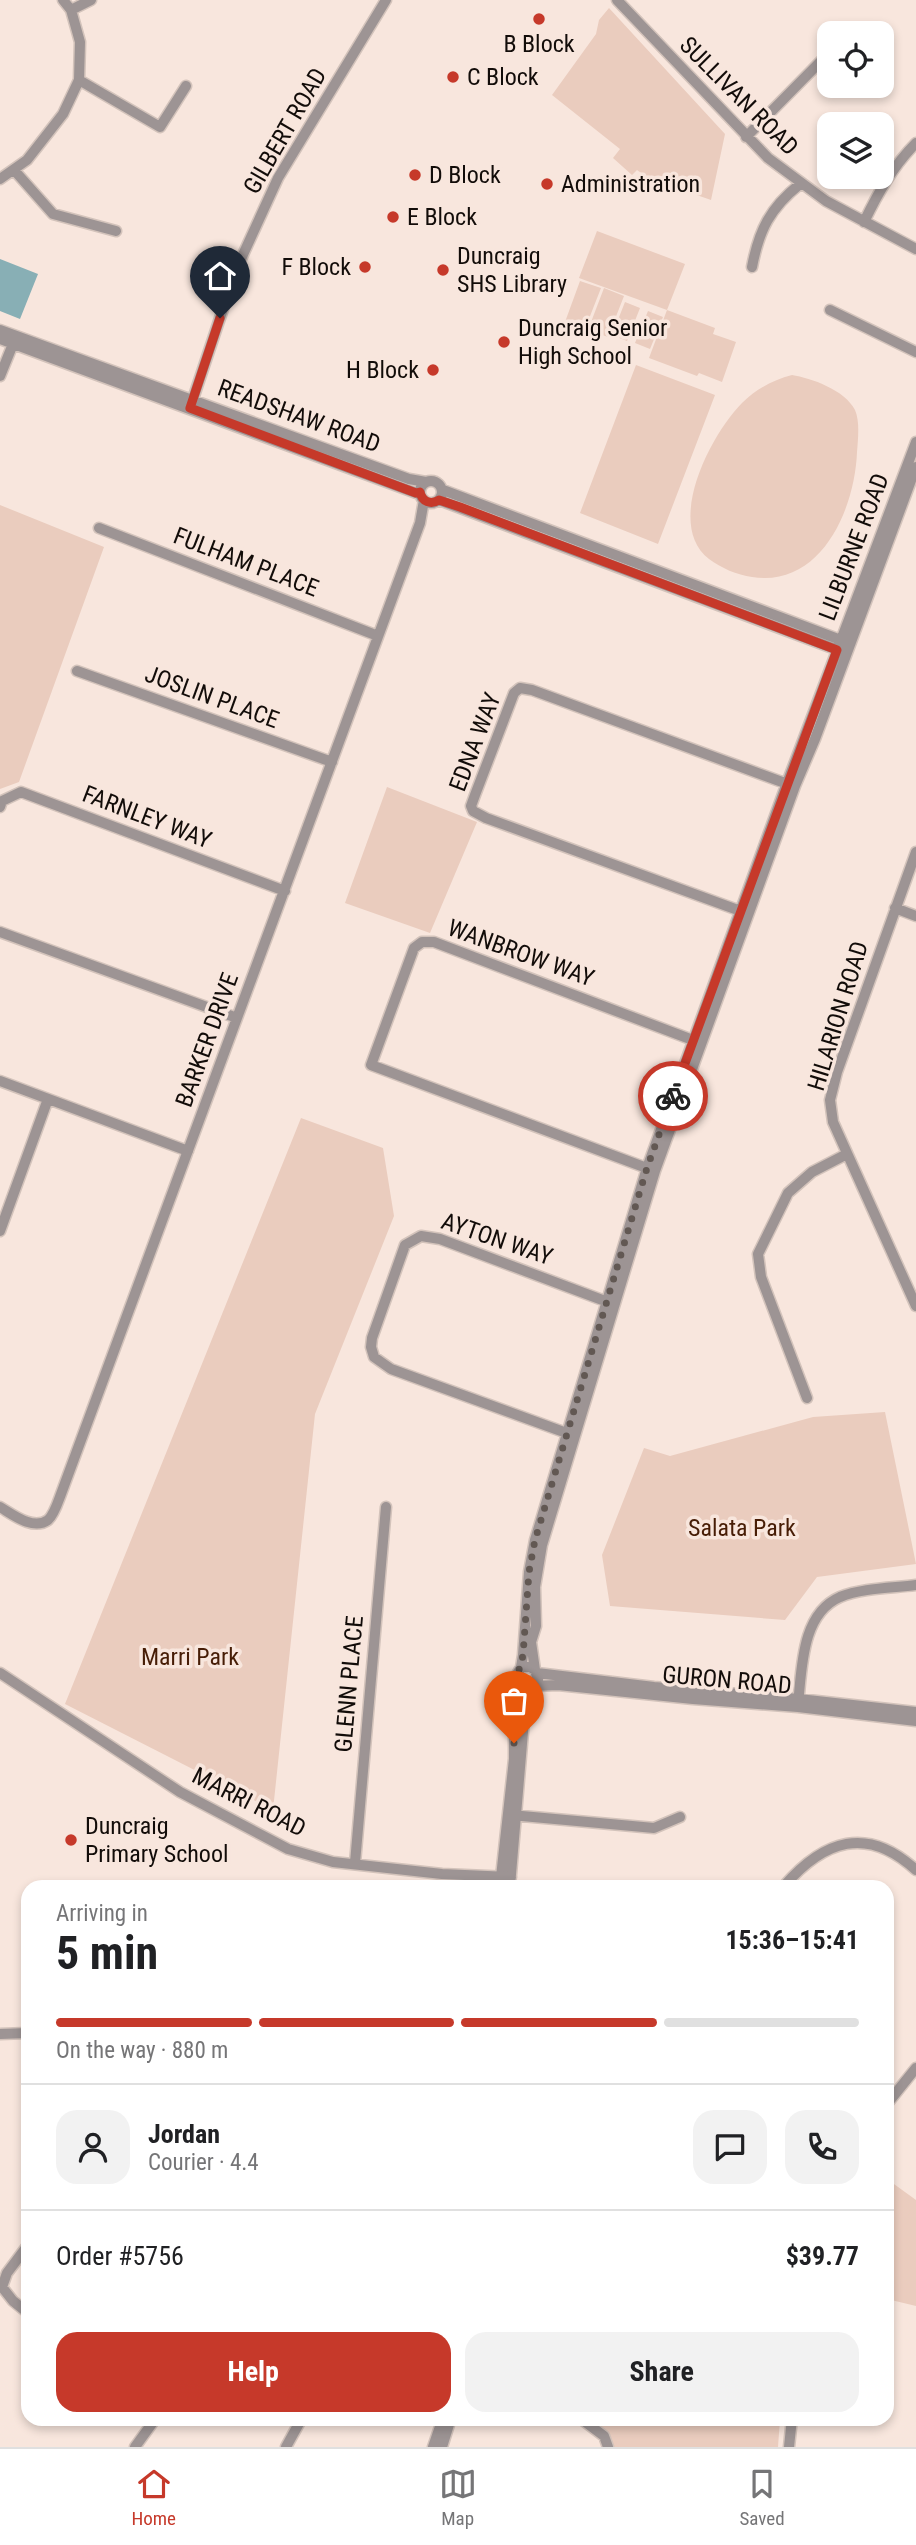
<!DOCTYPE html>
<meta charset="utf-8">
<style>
body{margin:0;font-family:"Roboto Condensed",sans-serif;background:#f2f2f2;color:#202124;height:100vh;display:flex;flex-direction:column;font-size:26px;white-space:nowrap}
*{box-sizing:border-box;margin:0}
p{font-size:23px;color:#757577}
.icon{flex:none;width:38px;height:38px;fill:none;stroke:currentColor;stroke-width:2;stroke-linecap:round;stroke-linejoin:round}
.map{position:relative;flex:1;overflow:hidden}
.panel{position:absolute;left:21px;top:1880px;width:873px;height:546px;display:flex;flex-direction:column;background:#fff;border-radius:21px;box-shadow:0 4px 10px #0003}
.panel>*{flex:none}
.controls{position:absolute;left:817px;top:21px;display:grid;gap:14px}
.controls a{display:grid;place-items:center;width:77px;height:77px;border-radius:14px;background:#fff;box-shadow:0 4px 10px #0003;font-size:35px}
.pin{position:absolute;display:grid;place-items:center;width:60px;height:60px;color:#fff;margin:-72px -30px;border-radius:50% 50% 50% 0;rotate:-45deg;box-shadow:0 0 7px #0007}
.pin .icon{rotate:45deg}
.courier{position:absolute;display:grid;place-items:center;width:70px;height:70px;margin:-35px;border:5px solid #c6392a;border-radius:50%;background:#fff;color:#222;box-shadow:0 2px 9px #0007}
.overview em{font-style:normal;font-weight:700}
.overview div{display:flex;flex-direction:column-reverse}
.overview{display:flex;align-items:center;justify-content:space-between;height:119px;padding:0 35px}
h1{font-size:46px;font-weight:700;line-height:52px}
.bar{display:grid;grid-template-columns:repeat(4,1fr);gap:10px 7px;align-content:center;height:84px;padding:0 35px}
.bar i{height:9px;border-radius:5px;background:#e0e0e0}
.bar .on{background:#c6392a}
.bar p{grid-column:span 4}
.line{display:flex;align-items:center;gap:18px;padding:0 35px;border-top:2px solid #e0e0e0}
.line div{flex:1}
.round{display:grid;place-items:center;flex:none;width:74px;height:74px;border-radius:21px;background:#f2f2f2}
.cta{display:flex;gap:14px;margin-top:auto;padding:14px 35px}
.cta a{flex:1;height:80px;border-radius:21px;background:#c6392a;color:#fff;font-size:28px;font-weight:700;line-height:80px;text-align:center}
.cta a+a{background:#f2f2f2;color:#202124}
.tabs{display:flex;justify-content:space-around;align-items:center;height:98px;border-top:2px solid #e0e0e0;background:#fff;font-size:19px;color:#757577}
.tabs a{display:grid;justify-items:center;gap:4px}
.tabs .on{color:#c6392a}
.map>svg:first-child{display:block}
.green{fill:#eaccbe}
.water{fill:#88afb5}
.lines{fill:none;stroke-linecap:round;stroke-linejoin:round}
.minor-casing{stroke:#d3c3bb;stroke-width:13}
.minor{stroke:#9d9494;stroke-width:10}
.done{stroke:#625853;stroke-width:7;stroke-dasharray:0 12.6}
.route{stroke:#c6392a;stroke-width:9}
.poi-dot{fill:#c6392a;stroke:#f8e6dd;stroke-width:2.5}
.labels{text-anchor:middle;stroke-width:7;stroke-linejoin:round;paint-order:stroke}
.poi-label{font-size:24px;fill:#120c09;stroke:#f8e6dd;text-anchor:start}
.street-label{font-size:24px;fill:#120c09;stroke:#f8e6dd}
.park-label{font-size:24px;fill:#471d06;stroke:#f8e6dd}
</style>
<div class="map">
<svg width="916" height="2447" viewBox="0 0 916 2447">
<rect width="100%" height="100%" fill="#f8e6dd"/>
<path class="green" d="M609,8L725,134L711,200L648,178L637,170L632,175L613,158L620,149L552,95L596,34L599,20Z
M597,231L685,264L667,310L715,328L713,334L736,342L722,382L699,373L697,376L649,358L667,310L579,278Z
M580,281L601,288L585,329L565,322Z
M604,288L624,296L608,337L588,330Z
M625,302L640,308L627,341L612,335Z
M648,311L663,317L650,349L635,343Z
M636,365L715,395L658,544L580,513Z
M792,375C811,378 845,390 855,410C860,421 858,439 857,452C855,509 821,588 752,577C737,575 721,568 709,559C664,524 711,434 742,403C756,389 773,380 792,375Z
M0,505L104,547L19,782L0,789Z
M387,787L477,822L430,933L345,903Z
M301,1118L383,1148L394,1216L315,1414L273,1810L65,1704Z
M885,1412L916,1564L817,1577L785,1620L610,1606L602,1555L644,1448L670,1456L813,1417Z
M887,2179L916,2200V2306L887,2299Z
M596,2419H780L778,2447H613Z"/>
<path class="water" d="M0,259L38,274L20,319L0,311Z"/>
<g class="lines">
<g class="minor-casing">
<path id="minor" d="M617,0L768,158L826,201L916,249
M71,10L91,0
M79,80L160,127L186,86
M746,137L821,61
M14,170L53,214L116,231
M0,179L27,160L63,114L79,80L80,42L71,10L63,0
M864,222C878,193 893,166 916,143
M752,267C759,230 770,208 800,184
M830,310L916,352
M0,330L365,463L409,479L426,482
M0,339L416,493L420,492
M0,376L15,339
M190,408L236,270L278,178L386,0
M420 492a11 11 0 1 1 22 0a11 11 0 1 1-22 0Z
M443,490L846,642
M439,500L843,652
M99,528L378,636
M77,671L332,762
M0,807L2,801L21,792L285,891
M916,852L837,1072L830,1100L833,1122L916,1306
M895,908L916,916
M746,913L486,818L473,811L471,806L475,795L514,693L520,688L532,690L793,786
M0,932L237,1018
M0,1081L188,1151
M652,1170L371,1065L414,948L422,942H434L698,1042
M0,1231L48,1099
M807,1398L761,1277L758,1254L788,1193L812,1172L847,1154
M572,1435L391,1369L374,1357L371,1347L372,1338L405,1245L421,1236L440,1239L613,1304
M0,1507C12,1514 33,1531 48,1520C54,1515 58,1502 61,1494L420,523L424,500
M521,1667H530L535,1670L538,1680L534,1686L523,1688L515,1678L521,1667L523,1655L529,1572L535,1540L647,1168L787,783L916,442
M535,1670L531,1642L536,1626L535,1587L542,1545L655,1171L795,786L815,739L916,467
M0,1673L180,1792L288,1849L333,1862L442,1874L511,1877
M537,1673L654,1687L799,1699L916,1712
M534,1686L558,1685L693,1699L798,1707L916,1721
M798,1704C802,1669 801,1614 840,1597C862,1588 892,1588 916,1585
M511,1815L654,1828L680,1817
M355,1863L386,1507
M500,1886L514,1759V1728L520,1701L519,1686
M510,1886L524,1720L531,1688
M784,1886C824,1840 867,1825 916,1870
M0,2034L28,2033
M887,2104L916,2068
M28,2245L7,2273L2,2287L13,2301L28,2313
M580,2418L604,2436L608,2447
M135,2447L156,2418
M286,2447L302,2418
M433,2447L443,2418
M442,2447L451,2418
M789,2447L792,2418"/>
</g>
<use href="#minor" class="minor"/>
</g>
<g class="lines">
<path class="done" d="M514,1743V1728L520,1701L516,1674L520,1668L523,1655L529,1572L535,1540L647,1168L673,1096"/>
<path class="route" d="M220,318L190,408L416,493L420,492C422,502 431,505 439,500L460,507L837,650L673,1096"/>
</g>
<g class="poi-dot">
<circle cx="539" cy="19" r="7"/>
<circle cx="453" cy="77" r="7"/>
<circle cx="415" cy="175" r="7"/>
<circle cx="547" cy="184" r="7"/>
<circle cx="393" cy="217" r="7"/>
<circle cx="365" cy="267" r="7"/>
<circle cx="443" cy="270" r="7"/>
<circle cx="504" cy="342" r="7"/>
<circle cx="433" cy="370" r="7"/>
<circle cx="71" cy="1840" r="7"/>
</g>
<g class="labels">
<g class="poi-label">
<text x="539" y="52" text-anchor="middle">B Block</text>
<text x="467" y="85">C Block</text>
<text x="429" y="183">D Block</text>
<text x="561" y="192">Administration</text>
<text x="407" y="225">E Block</text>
<text x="457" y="264">Duncraig<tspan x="457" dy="28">SHS Library</tspan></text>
<text x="351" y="275" text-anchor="end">F Block</text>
<text x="518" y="336">Duncraig Senior<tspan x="518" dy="28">High School</tspan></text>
<text x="419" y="378" text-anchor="end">H Block</text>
<text x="85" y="1834">Duncraig<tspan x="85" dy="28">Primary School</tspan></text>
</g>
<g class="street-label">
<text transform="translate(739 96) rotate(45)" y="8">SULLIVAN ROAD</text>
<text transform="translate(285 131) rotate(-60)" y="8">GILBERT ROAD</text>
<text transform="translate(299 416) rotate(20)" y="8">READSHAW ROAD</text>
<text transform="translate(854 547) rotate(-69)" y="8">LILBURNE ROAD</text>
<text transform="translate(246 562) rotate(21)" y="8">FULHAM PLACE</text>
<text transform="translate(212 697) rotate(20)" y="8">JOSLIN PLACE</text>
<text transform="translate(475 742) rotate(-69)" y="8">EDNA WAY</text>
<text transform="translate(147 817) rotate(21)" y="8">FARNLEY WAY</text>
<text transform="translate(521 953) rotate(20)" y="8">WANBROW WAY</text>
<text transform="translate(838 1016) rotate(-73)" y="8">HILARION ROAD</text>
<text transform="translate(207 1040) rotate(-70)" y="8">BARKER DRIVE</text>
<text transform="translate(497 1239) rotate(19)" y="8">AYTON WAY</text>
<text transform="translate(727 1680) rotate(5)" y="8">GURON ROAD</text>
<text transform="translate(349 1684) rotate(-85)" y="8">GLENN PLACE</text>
<text transform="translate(249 1802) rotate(27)" y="8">MARRI ROAD</text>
</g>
<g class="park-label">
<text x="742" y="1536">Salata Park</text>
<text x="190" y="1665">Marri Park</text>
</g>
</g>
</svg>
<div class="controls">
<a><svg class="icon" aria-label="locate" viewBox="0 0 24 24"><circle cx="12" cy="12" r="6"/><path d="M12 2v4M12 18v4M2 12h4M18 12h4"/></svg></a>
<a><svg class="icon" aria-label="layers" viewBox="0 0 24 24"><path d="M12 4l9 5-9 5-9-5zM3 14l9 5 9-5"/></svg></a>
</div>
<div class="pin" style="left:514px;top:1743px;background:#ea580c"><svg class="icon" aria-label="bag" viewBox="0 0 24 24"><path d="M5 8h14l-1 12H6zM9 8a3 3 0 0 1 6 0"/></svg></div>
<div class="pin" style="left:220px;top:318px;background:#1f2937"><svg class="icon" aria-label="home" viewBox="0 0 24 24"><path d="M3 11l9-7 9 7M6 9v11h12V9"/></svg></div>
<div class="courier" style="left:673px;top:1096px"><svg class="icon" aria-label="bike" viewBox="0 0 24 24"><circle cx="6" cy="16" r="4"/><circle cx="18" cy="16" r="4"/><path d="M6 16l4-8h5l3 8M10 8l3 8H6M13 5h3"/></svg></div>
<section class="panel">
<div class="overview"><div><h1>5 min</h1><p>Arriving in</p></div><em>15:36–15:41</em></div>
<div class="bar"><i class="on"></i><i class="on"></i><i class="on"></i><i></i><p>On the way · 880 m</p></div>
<div class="line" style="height:126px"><a class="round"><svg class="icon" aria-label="person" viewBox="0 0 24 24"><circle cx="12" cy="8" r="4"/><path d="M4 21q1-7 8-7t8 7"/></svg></a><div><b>Jordan</b><p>Courier · 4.4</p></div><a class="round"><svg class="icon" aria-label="chat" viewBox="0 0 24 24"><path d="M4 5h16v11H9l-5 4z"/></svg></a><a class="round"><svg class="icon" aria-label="phone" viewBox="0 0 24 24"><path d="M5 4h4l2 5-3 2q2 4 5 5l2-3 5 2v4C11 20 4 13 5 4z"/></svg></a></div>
<div class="line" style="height:91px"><div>Order #5756</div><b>$39.77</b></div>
<div class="cta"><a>Help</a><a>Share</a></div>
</section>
</div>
<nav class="tabs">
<a class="on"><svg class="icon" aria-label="home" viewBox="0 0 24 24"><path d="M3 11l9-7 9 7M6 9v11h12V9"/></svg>Home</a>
<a><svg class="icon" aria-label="map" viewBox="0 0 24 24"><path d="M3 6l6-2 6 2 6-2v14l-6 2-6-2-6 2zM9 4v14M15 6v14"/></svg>Map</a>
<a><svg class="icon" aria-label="saved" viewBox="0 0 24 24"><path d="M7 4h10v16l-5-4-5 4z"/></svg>Saved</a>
</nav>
